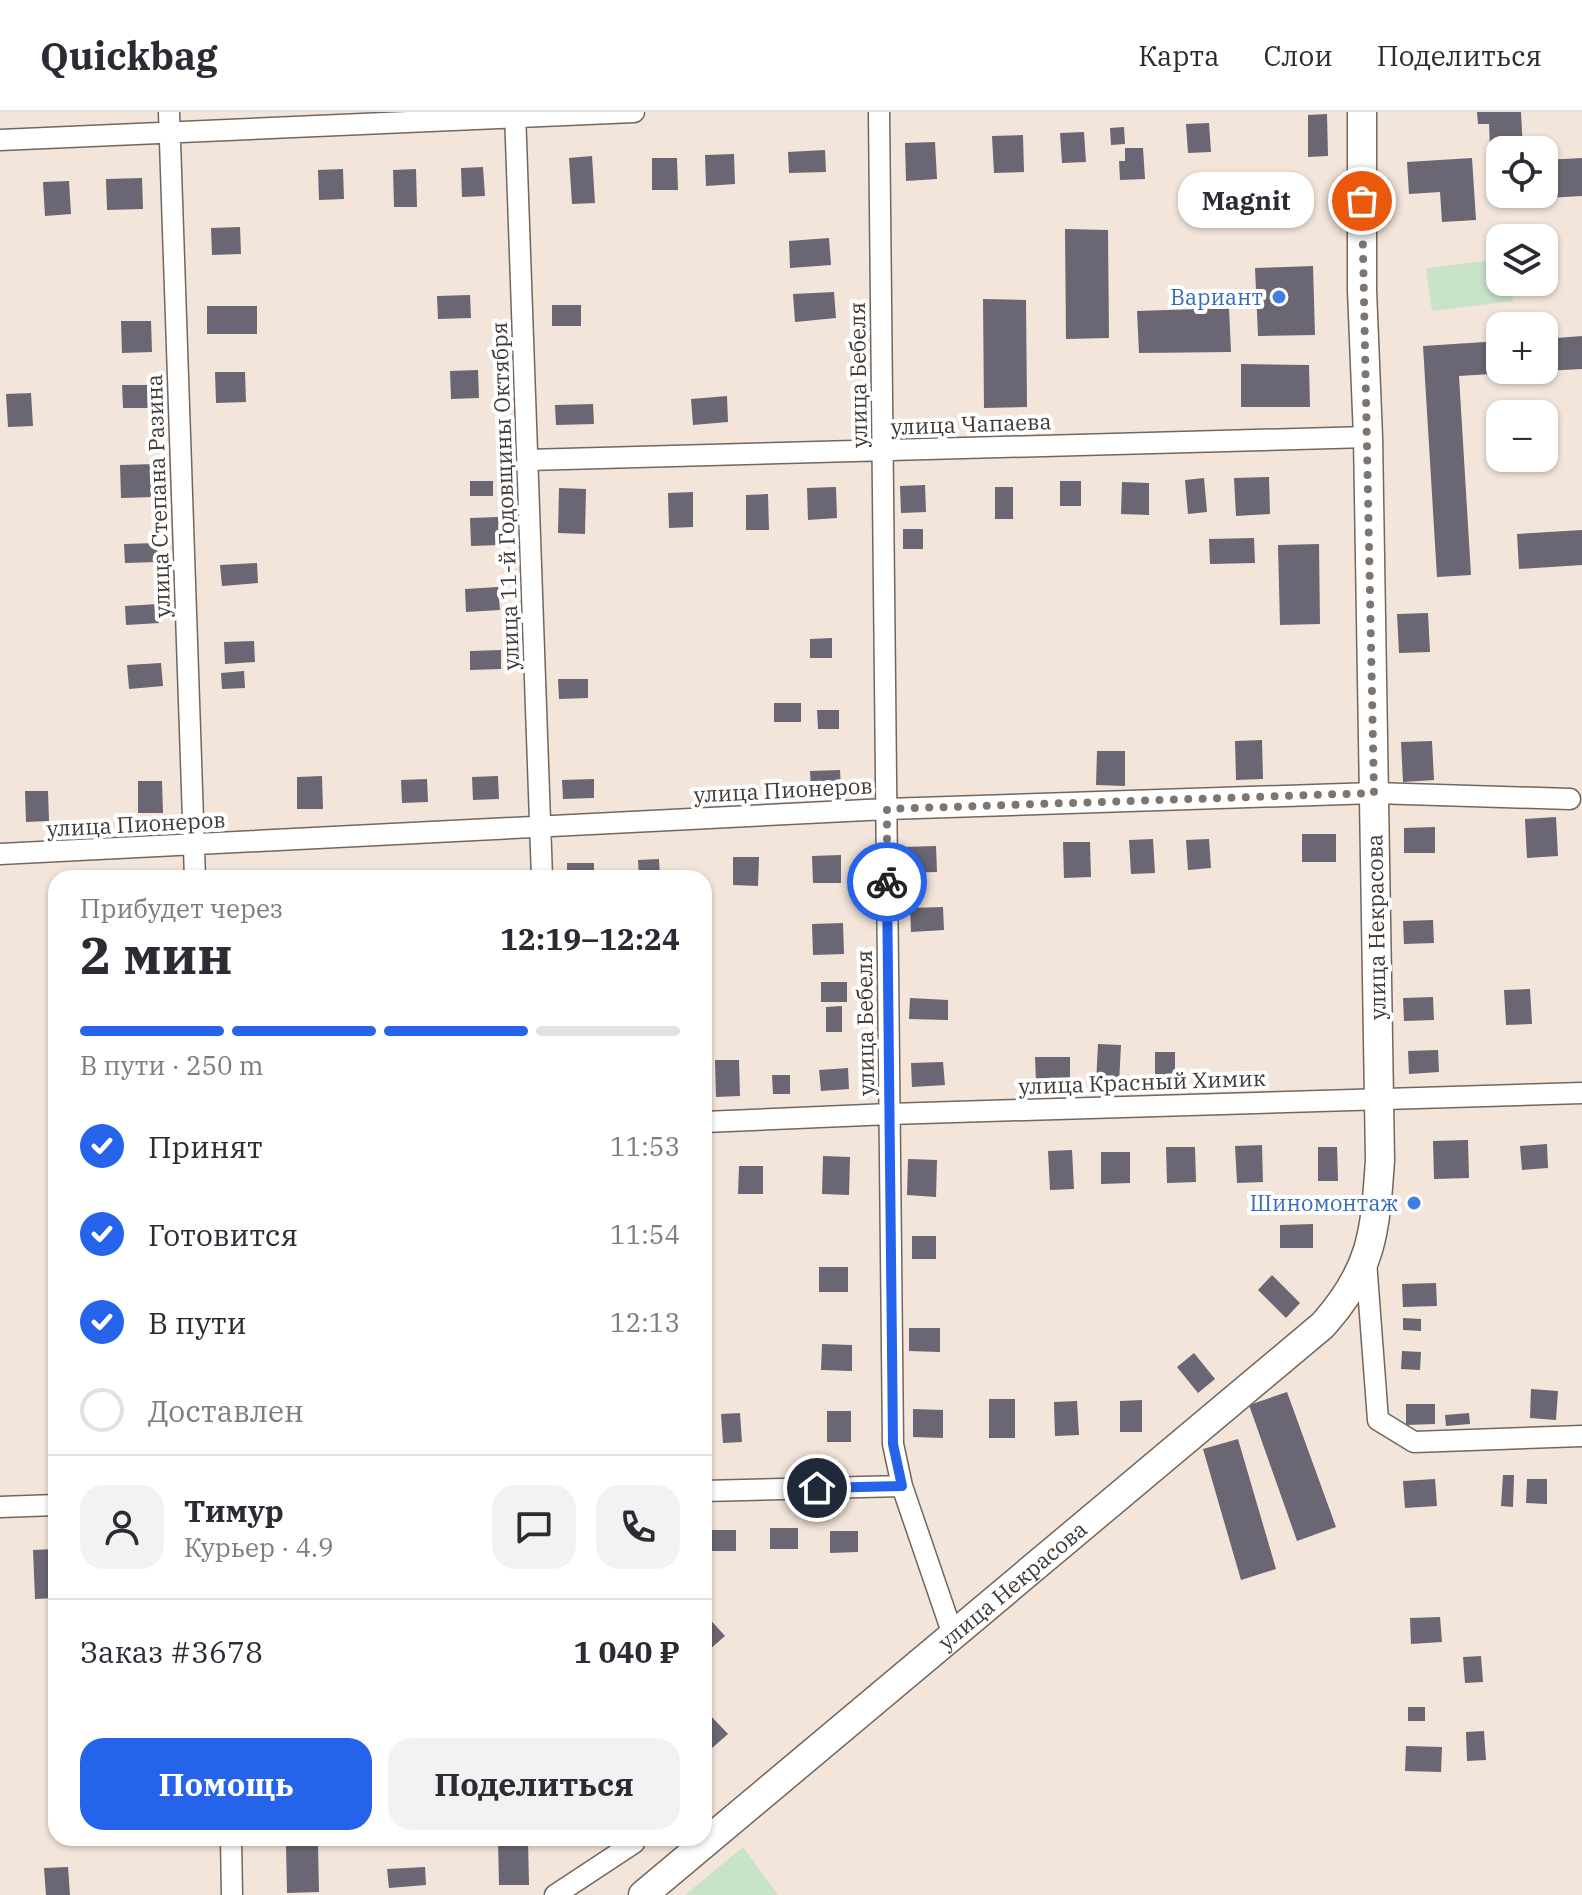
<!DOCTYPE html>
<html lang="ru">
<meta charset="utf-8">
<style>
body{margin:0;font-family:"IBM Plex Serif",serif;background:#f2f2f3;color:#2b2b33;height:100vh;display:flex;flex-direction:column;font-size:30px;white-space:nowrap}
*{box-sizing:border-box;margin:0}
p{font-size:26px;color:#7c7c81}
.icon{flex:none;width:44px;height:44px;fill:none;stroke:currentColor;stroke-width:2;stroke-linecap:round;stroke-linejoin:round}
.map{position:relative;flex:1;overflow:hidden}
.drawer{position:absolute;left:48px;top:758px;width:664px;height:976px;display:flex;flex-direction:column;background:#fff;border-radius:24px;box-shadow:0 2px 6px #0004}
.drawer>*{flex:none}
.fabs{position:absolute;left:1486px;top:24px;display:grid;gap:16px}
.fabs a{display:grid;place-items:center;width:72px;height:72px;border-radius:16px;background:#fff;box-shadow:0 2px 6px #0004;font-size:40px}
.pin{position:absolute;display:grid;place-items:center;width:68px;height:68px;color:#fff;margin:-34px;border:4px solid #fff;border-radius:50%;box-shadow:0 2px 8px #0007}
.courier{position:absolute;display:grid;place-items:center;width:80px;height:80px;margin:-40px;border:6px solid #2563eb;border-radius:50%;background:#fff;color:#222;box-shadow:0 2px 10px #0007}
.bubble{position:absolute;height:56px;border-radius:24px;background:#fff;box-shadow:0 2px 6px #0004;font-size:26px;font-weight:700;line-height:56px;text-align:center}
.summary em{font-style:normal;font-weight:700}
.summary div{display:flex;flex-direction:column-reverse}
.summary{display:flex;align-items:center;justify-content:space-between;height:136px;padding:0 32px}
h1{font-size:52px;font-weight:700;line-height:60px}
.bar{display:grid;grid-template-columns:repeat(4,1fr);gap:12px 8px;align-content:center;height:96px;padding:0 32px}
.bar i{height:10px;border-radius:6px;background:#e1e1e2}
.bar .active{background:#2563eb}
.bar p{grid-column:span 4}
.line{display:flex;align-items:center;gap:20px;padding:0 32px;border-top:2px solid #e1e1e2}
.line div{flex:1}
.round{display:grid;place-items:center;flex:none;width:84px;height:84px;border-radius:24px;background:#f2f2f3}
ol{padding:0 32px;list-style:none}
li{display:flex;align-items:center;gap:24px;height:88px}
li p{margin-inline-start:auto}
li .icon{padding:8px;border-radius:50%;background:#2563eb;color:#fff;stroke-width:4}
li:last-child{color:#7c7c81}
li i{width:44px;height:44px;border:4px solid #e1e1e2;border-radius:50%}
.action{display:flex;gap:16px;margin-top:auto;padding:16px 32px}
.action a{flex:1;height:92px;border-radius:24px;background:#2563eb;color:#fff;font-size:32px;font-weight:700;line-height:92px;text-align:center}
.action a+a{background:#f2f2f3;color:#2b2b33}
header{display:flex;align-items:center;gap:48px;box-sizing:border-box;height:112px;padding:0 40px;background:#fff;border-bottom:2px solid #e1e1e2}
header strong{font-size:38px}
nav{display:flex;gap:44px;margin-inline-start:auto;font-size:28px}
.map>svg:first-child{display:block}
.green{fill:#c8e3c8}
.building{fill:#6a6673}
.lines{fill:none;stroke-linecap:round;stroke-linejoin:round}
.street-casing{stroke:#73665d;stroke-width:23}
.secondary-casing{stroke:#73665d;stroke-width:31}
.street{stroke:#fff;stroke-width:20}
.secondary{stroke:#fff;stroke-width:28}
.done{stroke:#7e756f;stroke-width:8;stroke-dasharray:0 14.4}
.route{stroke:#2563eb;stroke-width:10}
.shop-dot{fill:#3f7fe0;stroke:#fff;stroke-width:3}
.labels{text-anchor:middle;stroke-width:8;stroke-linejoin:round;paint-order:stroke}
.shop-label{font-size:22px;fill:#366cbe;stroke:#fff;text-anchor:end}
.street-label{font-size:22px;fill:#3f3935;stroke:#fff}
</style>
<header>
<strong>Quickbag</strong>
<nav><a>Карта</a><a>Слои</a><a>Поделиться</a></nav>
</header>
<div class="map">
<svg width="1582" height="1783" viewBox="0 0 1582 1783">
<rect width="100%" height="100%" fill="#f4e5da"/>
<path class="green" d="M1500,147V170H1511L1513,189L1432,199L1426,156Z
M743,1735L778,1783H685Z"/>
<path class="building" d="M1477,0H1521L1523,38H1500V62H1491L1489,12H1478Z
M1327,2L1328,44L1308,45V3Z
M1209,11L1211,40L1188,41L1186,12Z
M1124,15L1125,32L1111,33L1110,16Z
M1084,20L1086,50L1062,51L1060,21Z
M1023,23L1024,60L994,61L992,24Z
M935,30L937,67L906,69L905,31Z
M1125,36H1143L1145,67L1120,68L1119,49H1125Z
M825,38L826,60L789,61L788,40Z
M734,42L735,72L706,74L705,43Z
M592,44L595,91L572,92L569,46Z
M652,46H677L678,78H652Z
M1472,46L1476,108L1442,110L1440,80L1409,82L1407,50Z
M1582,46V84L1529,87V82H1544V48Z
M483,55L485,84L462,85L461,56Z
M343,57L344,87L319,88L318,58Z
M416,57L417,95H394L393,58Z
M142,66L143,97L107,98L106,67Z
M69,69L71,102L45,104L43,70Z
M240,115L241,142L212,143L211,116Z
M1065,117L1108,118L1109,226L1066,227Z
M829,126L831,153L790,156L789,129Z
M1313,154L1315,223L1258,224L1255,156Z
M834,180L836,206L795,210L793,182Z
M470,183L471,206L438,207L437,184Z
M983,187L1026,188L1027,295L984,296Z
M552,193H581V214H552Z
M207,194H257V222H207Z
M1229,196L1231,240L1139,241L1137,199Z
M121,209H151L152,240L122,241Z
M1582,224V257L1544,259V227Z
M1500,229V258H1523V260L1459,264L1471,463L1437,465L1423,234Z
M1241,252L1309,253L1310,295H1241Z
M478,258L479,286L451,287L450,259Z
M215,260H245L246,290L216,291Z
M122,273H155V296H123Z
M31,281L33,314L8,315L6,282Z
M727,284L728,310L693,313L691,287Z
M593,292L594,312L556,313L555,293Z
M155,352V385L121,386L120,353Z
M1269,365L1270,402L1236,404L1234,366Z
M1204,366L1207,400L1188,402L1185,368Z
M470,369H493V384H470Z
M1060,369H1081V394H1060Z
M1122,370L1149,371V403L1121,402Z
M925,373L926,400L901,401L900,374Z
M836,375L837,406L808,408L807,376Z
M995,375H1013V407H995Z
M559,376L586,377L585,422L558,421Z
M693,380V415L669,416L668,381Z
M768,382L769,418H746V383Z
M498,405L499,433L471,434L470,406Z
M903,417H923V437H903Z
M1582,418V453L1519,457L1517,422Z
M1254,426L1255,451L1210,452L1209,427Z
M157,431L158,450L125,451L124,432Z
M1319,432L1320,512L1280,513L1278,433Z
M257,451L258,471L222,474L220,453Z
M498,475L500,498L466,500L465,477Z
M158,492L159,511L126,513L125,494Z
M1428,501L1430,540L1399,541L1397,502Z
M832,526V546H810V527Z
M254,529L255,550L225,552L224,530Z
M501,538V557L470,558V539Z
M161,551L163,574L129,577L127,553Z
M244,559L245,576L222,577L221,561Z
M558,567H588V586L559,587Z
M774,591H801V610H774Z
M817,598H839V617H818Z
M1262,628L1263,667L1236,668L1235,629Z
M1432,629L1434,668L1403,670L1401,630Z
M1097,639H1125V674L1096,673Z
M840,658L841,678L811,679L810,659Z
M322,664L323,697H297V665Z
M498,664L499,687L473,688L472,665Z
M427,667L428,690L402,691L401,668Z
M594,667V686L563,687L562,668Z
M138,669H162L163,701H138Z
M25,679H48L49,709L26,710Z
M1556,705L1558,744L1527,746L1525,707Z
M1435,715V741H1404V716Z
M1302,722H1336V750H1302Z
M1153,727L1155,761L1131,762L1129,728Z
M1209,727L1211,756L1188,758L1186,728Z
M1063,730H1090L1091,765L1064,766Z
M936,734L937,760L903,761L902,735Z
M841,743V771H813L812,744Z
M733,745H759L758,774L733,773Z
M659,747L660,766H639L638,748Z
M567,751H594V766H567Z
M354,761L355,766H317V764Z
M943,795L944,818L911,820L910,796Z
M1433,808L1434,831L1404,832L1403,809Z
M843,811L844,842L813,843L812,812Z
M821,870H847V890H821Z
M1530,877L1532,912L1506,913L1504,878Z
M1433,885L1434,908L1404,909L1403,886Z
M910,886L948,888V908L909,907Z
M842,894V920H826V895Z
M1098,932L1121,933L1119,972L1096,971Z
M1438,938L1439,960L1409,962L1408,939Z
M1155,940H1175V967H1155Z
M1035,945H1070V969L1036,970Z
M715,948H739L740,984L716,985Z
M943,950L945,973L912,975L911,951Z
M848,956L849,977L821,979L819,958Z
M772,963H790V982H773Z
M1468,1028L1469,1066L1434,1067L1433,1029Z
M1547,1032L1548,1056L1522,1058L1520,1034Z
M1262,1033L1263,1070L1237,1071L1235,1034Z
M1166,1035H1195L1196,1070L1167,1071Z
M1318,1035H1337L1338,1069H1318Z
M1072,1038L1074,1077L1050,1078L1048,1039Z
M1101,1040H1130V1071L1101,1072Z
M823,1044L850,1045L849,1083L822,1082Z
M908,1047L937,1048L936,1085L907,1083Z
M739,1054H763V1082H738Z
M1313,1112V1136H1280V1113Z
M912,1124H936V1147H912Z
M819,1155H848V1180H819Z
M1272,1163L1300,1191L1286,1206L1258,1178Z
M1436,1171L1437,1194L1403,1195L1402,1172Z
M1403,1206L1421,1207V1219L1403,1218Z
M909,1216H940V1240L909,1239Z
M822,1232L852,1233V1259L821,1258Z
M1402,1239L1421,1240L1420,1258L1401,1257Z
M1194,1241L1215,1267L1198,1281L1177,1255Z
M1531,1277L1558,1279L1556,1308L1530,1306Z
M1287,1280L1336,1415L1297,1429L1249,1293Z
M989,1287H1015V1326H989Z
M1142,1288V1320H1120V1289Z
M1077,1289L1079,1323L1055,1324L1054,1290Z
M1406,1292H1435V1312L1406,1313Z
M913,1297L943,1298V1326L913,1325Z
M827,1299H851V1330H827Z
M740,1301L742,1330L723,1331L721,1302Z
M1469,1301L1470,1312L1446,1314L1445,1303Z
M1238,1327L1276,1457L1241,1468L1203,1337Z
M1503,1363H1514L1513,1395L1501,1394Z
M1435,1367L1437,1394L1405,1396L1403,1369Z
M1527,1367H1547V1392L1526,1391Z
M770,1416H798V1437H770Z
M708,1418H736V1439H708Z
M830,1419H858V1440L830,1441Z
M56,1437V1486L35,1487L33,1438Z
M706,1503L725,1524L709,1538L704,1532Z
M1440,1505L1442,1530L1411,1532L1410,1506Z
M1481,1544L1483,1570L1465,1571L1463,1545Z
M1408,1595H1425V1609H1408Z
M709,1602L728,1622L712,1636L704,1627V1606Z
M1484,1619L1486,1648L1467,1649L1466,1620Z
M1406,1634L1442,1635L1441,1660L1405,1659Z
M528,1729L529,1773H499L498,1730Z
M318,1732L319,1780L287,1781L286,1733Z
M68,1755L70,1783H46L44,1756Z
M425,1755L426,1773L389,1776L387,1757Z"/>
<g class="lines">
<g class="street-casing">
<path id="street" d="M169,0L195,766
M515,0L542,766
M879,0L893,1332L902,1374L953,1523
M0,28L634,0
M528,348L1368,325
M0,742L887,697L1374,681L1570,687
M704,1010L890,1002L1582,981
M1366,1149L1378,1308L1414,1330L1582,1324
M704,1379L902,1374
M0,1395L56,1393
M231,1726L232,1783
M555,1783L634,1731L618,1726"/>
</g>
<g class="secondary-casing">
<g id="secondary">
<path id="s1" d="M643,1783L1323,1213C1373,1157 1375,1120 1380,1048L1368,325L1362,178V0"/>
</g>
</g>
<use href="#street" class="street"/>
<use href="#secondary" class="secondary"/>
</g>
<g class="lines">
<path class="done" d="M887,770V697L1374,681L1362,89"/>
<path class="route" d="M817,1376L902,1374L893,1332L887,770"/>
</g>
<g class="shop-dot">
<circle cx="1279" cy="185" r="8"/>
<circle cx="1414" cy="1091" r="8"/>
</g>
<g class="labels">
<g class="shop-label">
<text x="1263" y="193">Вариант</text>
<text x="1398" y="1099">Шиномонтаж</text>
</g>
<g class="street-label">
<text transform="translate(858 263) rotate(-91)" y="8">улица Бебеля</text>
<text transform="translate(971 312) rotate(-2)" y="8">улица Чапаева</text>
<text transform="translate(158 384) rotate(-92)" y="8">улица Степана Разина</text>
<text transform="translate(505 384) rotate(-92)" y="8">улица 11-й Годовщины Октября</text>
<text transform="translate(783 678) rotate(-3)" y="8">улица Пионеров</text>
<text transform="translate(136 712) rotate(-3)" y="8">улица Пионеров</text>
<text transform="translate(1376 815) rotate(-91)" y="8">улица Некрасова</text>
<text transform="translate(865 911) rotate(-91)" y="8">улица Бебеля</text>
<text transform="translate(1142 970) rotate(-2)" y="8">улица Красный Химик</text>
<text dy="8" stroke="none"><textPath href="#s1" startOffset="482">улица Некрасова</textPath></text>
</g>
</g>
</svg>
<div class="fabs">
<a><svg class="icon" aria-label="locate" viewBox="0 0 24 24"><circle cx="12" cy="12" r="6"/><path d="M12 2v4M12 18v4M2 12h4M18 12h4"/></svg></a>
<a><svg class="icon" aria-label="layers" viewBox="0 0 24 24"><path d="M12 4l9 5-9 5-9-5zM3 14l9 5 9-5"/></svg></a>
<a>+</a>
<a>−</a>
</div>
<div class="pin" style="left:1362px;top:89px;background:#ea580c"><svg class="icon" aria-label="bag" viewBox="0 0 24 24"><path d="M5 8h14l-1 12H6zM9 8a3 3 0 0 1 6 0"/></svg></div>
<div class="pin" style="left:817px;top:1376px;background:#1f2937"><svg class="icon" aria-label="home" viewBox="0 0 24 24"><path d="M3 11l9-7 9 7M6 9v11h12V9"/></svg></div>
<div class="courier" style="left:887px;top:770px"><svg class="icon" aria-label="bike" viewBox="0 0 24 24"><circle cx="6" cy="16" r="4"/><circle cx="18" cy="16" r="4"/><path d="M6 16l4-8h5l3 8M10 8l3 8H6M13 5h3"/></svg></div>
<div class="bubble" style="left:1178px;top:60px;width:136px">Magnit</div>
<section class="drawer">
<div class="summary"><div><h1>2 мин</h1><p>Прибудет через</p></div><em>12:19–12:24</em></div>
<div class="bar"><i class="active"></i><i class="active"></i><i class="active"></i><i></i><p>В пути · 250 m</p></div>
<ol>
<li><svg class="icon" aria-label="check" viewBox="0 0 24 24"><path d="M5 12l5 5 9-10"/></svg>Принят<p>11:53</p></li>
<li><svg class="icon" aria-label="check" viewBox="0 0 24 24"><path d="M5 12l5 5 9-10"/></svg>Готовится<p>11:54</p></li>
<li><svg class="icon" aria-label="check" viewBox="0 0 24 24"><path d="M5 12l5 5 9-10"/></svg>В пути<p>12:13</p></li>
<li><i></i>Доставлен</li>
</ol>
<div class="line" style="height:144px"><a class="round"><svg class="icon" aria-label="person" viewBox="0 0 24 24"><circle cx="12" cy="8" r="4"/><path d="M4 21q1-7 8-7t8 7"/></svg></a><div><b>Тимур</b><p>Курьер · 4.9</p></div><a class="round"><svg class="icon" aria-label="chat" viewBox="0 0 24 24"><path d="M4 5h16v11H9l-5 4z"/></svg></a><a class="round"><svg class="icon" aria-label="phone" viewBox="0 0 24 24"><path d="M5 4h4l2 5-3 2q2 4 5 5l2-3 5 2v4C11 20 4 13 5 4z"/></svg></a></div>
<div class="line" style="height:104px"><div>Заказ #3678</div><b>1 040 ₽</b></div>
<div class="action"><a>Помощь</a><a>Поделиться</a></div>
</section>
</div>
